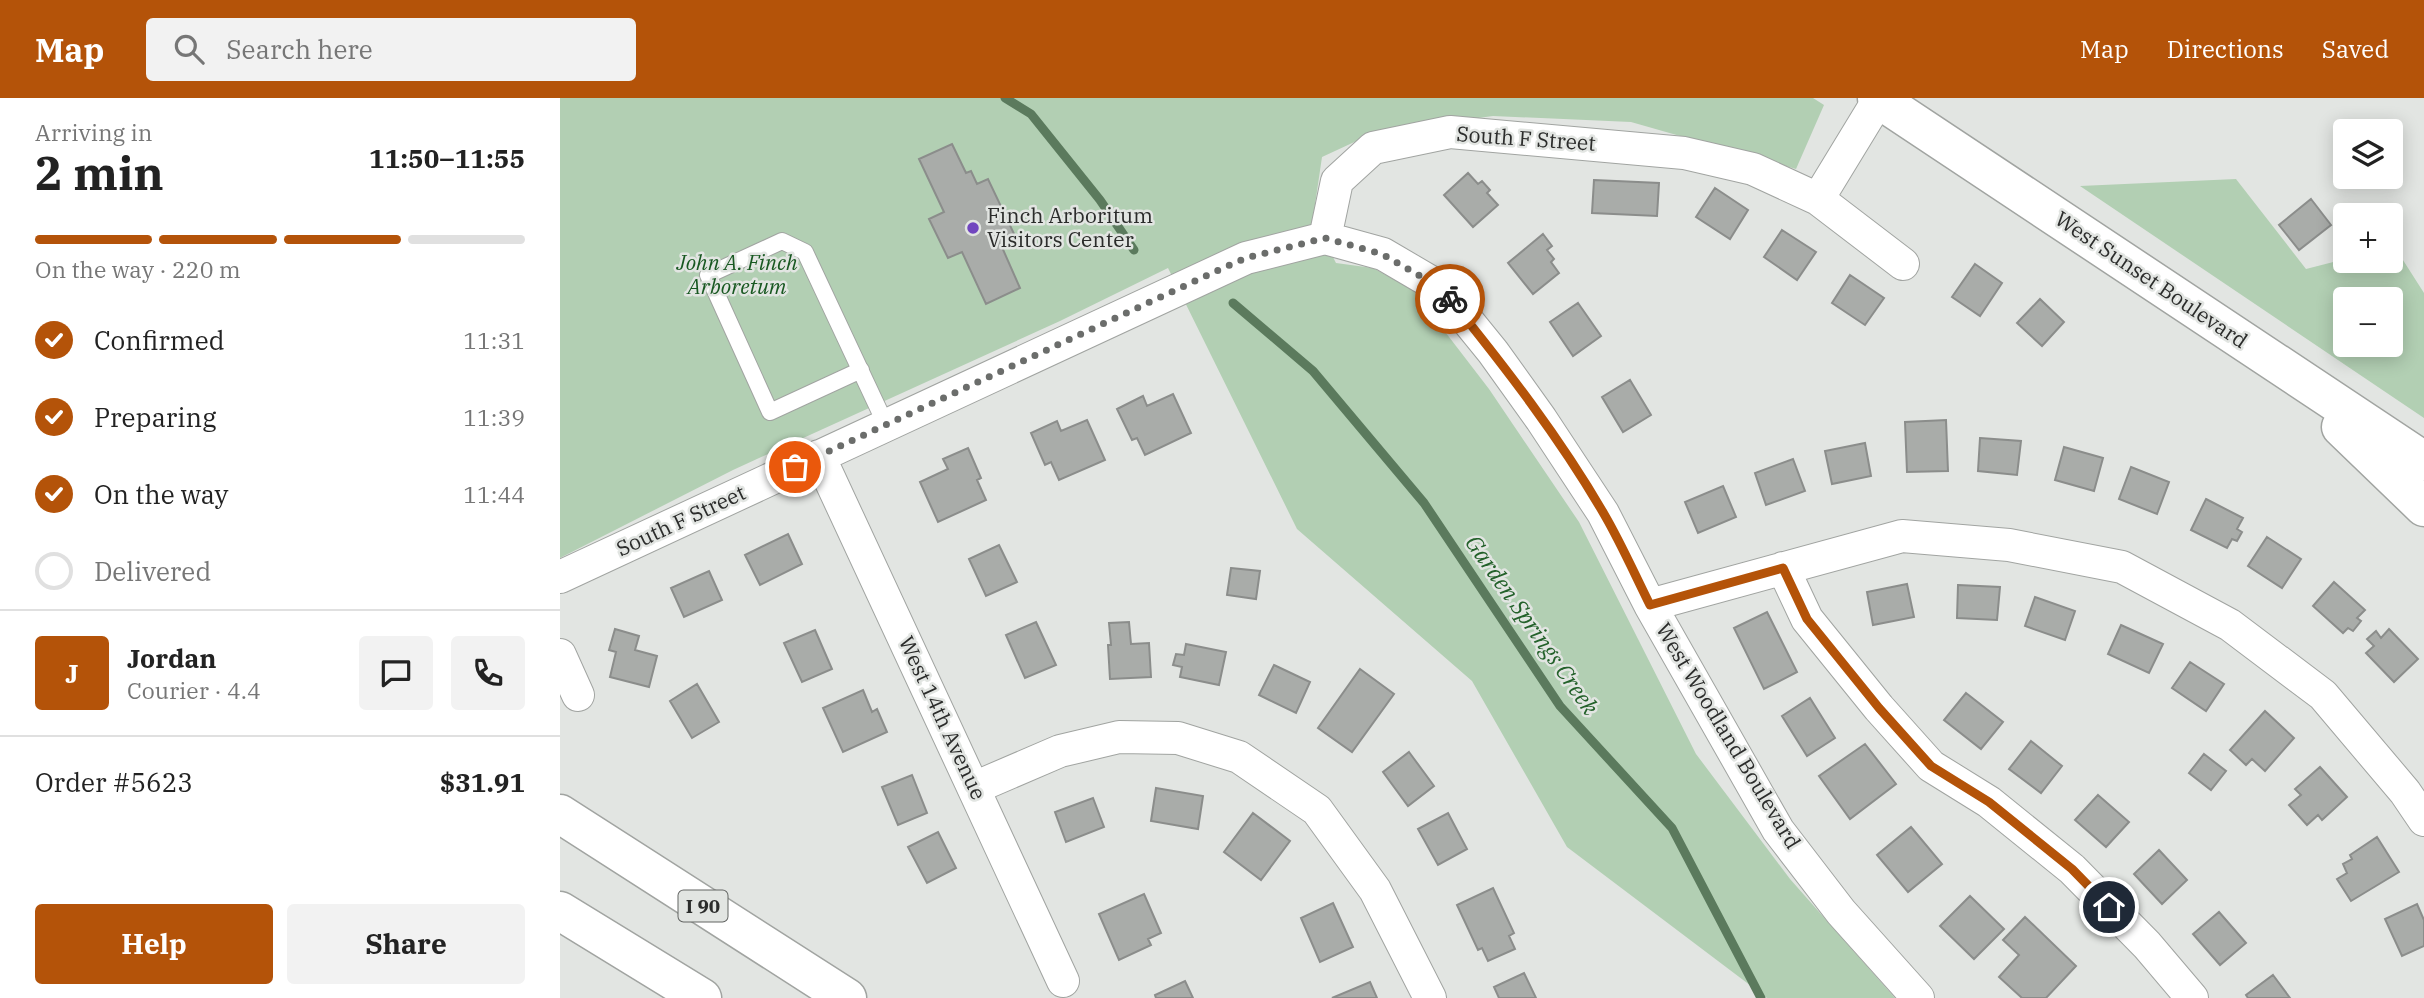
<!DOCTYPE html>
<meta charset="utf-8">
<style>
body{margin:0;font-family:"IBM Plex Serif",serif;background:#f2f2f2;color:#222;height:100vh;display:flex;flex-direction:column;font-size:26px;white-space:nowrap}
*{box-sizing:border-box;margin:0}
p{font-size:23px;color:#767676}
.icon{flex:none;width:38px;height:38px;fill:none;stroke:currentColor;stroke-width:2;stroke-linecap:round;stroke-linejoin:round}
.map{position:relative;flex:1;overflow:hidden}
.side{display:flex;flex-direction:column;background:#fff;width:560px}
.side>*{flex:none}
.fabs{position:absolute;left:1773px;top:21px;display:grid;gap:14px}
.fabs a{display:grid;place-items:center;width:70px;height:70px;border-radius:7px;background:#fff;box-shadow:0 4px 18px #0003;font-size:35px}
.pin{position:absolute;display:grid;place-items:center;width:60px;height:60px;color:#fff;margin:-30px;border:4px solid #fff;border-radius:50%;box-shadow:0 2px 7px #0007}
.courier{position:absolute;display:grid;place-items:center;width:70px;height:70px;margin:-35px;border:5px solid #b45309;border-radius:50%;background:#fff;color:#222;box-shadow:0 2px 9px #0007}
.summary em{font-style:normal;font-weight:700}
.summary div{display:flex;flex-direction:column-reverse}
.summary{display:flex;align-items:center;justify-content:space-between;height:119px;padding:0 35px}
h1{font-size:46px;font-weight:700;line-height:52px}
.bar{display:grid;grid-template-columns:repeat(4,1fr);gap:10px 7px;align-content:center;height:84px;padding:0 35px}
.bar i{height:9px;border-radius:5px;background:#e0e0e0}
.bar .active{background:#b45309}
.bar p{grid-column:span 4}
.line{display:flex;align-items:center;gap:18px;padding:0 35px;border-top:2px solid #e0e0e0}
.line div{flex:1}
.round{display:grid;place-items:center;flex:none;width:74px;height:74px;border-radius:7px;background:#f2f2f2}
ol{padding:0 35px;list-style:none}
li{display:flex;align-items:center;gap:21px;height:77px}
li p{margin-inline-start:auto}
li .icon{padding:7px;border-radius:50%;background:#b45309;color:#fff;stroke-width:4}
li:last-child{color:#767676}
li i{width:38px;height:38px;border:4px solid #e0e0e0;border-radius:50%}
.button{display:flex;gap:14px;margin-top:auto;padding:14px 35px}
.button a{flex:1;height:80px;border-radius:7px;background:#b45309;color:#fff;font-size:28px;font-weight:700;line-height:80px;text-align:center}
.button a+a{background:#f2f2f2;color:#222}
header{display:flex;align-items:center;gap:42px;box-sizing:border-box;height:98px;padding:0 35px;background:#b45309;color:#fff}
header strong{font-size:33px}
nav{display:flex;gap:38px;margin-inline-start:auto;font-size:24px}
.search{width:490px;height:63px;background:#f2f2f2;display:flex;align-items:center;gap:18px;box-sizing:border-box;padding:0 24px;border-radius:7px;color:#767676;font-size:26px}
main{display:flex;flex:1;min-height:0}
.map>svg:first-child{display:block}
.green{fill:#b2cfb3;fill-rule:evenodd}
.lines{fill:none;stroke-linecap:round;stroke-linejoin:round}
.stream{stroke:#5b7a5d;stroke-width:9}
.building{fill:#a9aca9;stroke:#8b8d8b;stroke-width:2}
.service-casing{stroke:#a1a4a1;stroke-width:18}
.minor-casing{stroke:#a1a4a1;stroke-width:34}
.primary-casing{stroke:#a1a4a1;stroke-width:41}
.motorway-casing{stroke:#a1a4a1;stroke-width:41}
.service{stroke:#fff;stroke-width:16}
.minor{stroke:#fff;stroke-width:32}
.primary{stroke:#fff;stroke-width:38}
.motorway{stroke:#fff;stroke-width:38}
.done{stroke:#6b6d6b;stroke-width:7;stroke-dasharray:0 12.6}
.route{stroke:#b45309;stroke-width:9}
.poi-dot{fill:#7146bf;stroke:#e2e5e2;stroke-width:2.5}
.labels{text-anchor:middle;stroke-width:5;stroke-linejoin:round;paint-order:stroke}
.shield{fill:#e2e5e2;stroke:#626462;stroke-width:2}
.shield-label{font-size:19px;font-weight:bold;fill:#2b2c2b}
.street-label{font-size:21px;fill:#2b2c2b;stroke:#e2e5e2}
.poi-label{font-size:21px;fill:#2b2c2b;stroke:#e2e5e2;text-anchor:start}
.park-label{font-size:21px;font-style:italic;fill:#185821;stroke:#e2e5e2}
.water-label{font-size:23px;font-style:italic;fill:#23612a;stroke:#e2e5e2}
</style>
<header>
<strong>Map</strong>
<div class="search"><svg class="icon" aria-label="search" viewBox="0 0 24 24"><circle cx="10" cy="10" r="6"/><path d="M15 15l6 6"/></svg>Search here</div>
<nav><a>Map</a><a>Directions</a><a>Saved</a></nav>
</header>
<main>
<section class="side">
<div class="summary"><div><h1>2 min</h1><p>Arriving in</p></div><em>11:50–11:55</em></div>
<div class="bar"><i class="active"></i><i class="active"></i><i class="active"></i><i></i><p>On the way · 220 m</p></div>
<ol>
<li><svg class="icon" aria-label="check" viewBox="0 0 24 24"><path d="M5 12l5 5 9-10"/></svg>Confirmed<p>11:31</p></li>
<li><svg class="icon" aria-label="check" viewBox="0 0 24 24"><path d="M5 12l5 5 9-10"/></svg>Preparing<p>11:39</p></li>
<li><svg class="icon" aria-label="check" viewBox="0 0 24 24"><path d="M5 12l5 5 9-10"/></svg>On the way<p>11:44</p></li>
<li><i></i>Delivered</li>
</ol>
<div class="line" style="height:126px"><b class="round" style="background:#b45309;color:#fff">J</b><div><b>Jordan</b><p>Courier · 4.4</p></div><a class="round"><svg class="icon" aria-label="chat" viewBox="0 0 24 24"><path d="M4 5h16v11H9l-5 4z"/></svg></a><a class="round"><svg class="icon" aria-label="phone" viewBox="0 0 24 24"><path d="M5 4h4l2 5-3 2q2 4 5 5l2-3 5 2v4C11 20 4 13 5 4z"/></svg></a></div>
<div class="line" style="height:91px"><div>Order #5623</div><b>$31.91</b></div>
<div class="button"><a>Help</a><a>Share</a></div>
</section>
<div class="map">
<svg width="1864" height="900" viewBox="0 0 1864 900">
<rect width="100%" height="100%" fill="#e2e5e2"/>
<path class="green" d="M0,0H1253L1264,7L1236,71L1071,24L933,18L816,34L762,59L753,120L776,165L813,170L853,192L929,291L1019,424L1136,656L1230,781L1335,900H1207L1007,749L912,583L737,431L608,170L500,223L173,372L0,460Z
M1676,81L1746,171L1785,161V163H1830L1831,149L1834,148L1864,195V320L1520,88ZM1785,201H1830V247H1785Z"/>
<g class="lines">
<path class="stream" d="M445,0L471,16L540,102L574,152
M673,205L753,273L864,405L1000,608L1112,730L1201,900"/>
</g>
<path class="building" d="M392,46L406,75L411,73L417,86L428,81L456,140L441,147L460,190L426,206L402,154L388,160L369,121L384,114L359,61Z
M908,75L918,86L922,83L930,92L927,95L938,107L913,129L884,97Z
M1034,82L1099,85L1097,118L1032,115Z
M1155,90L1188,112L1170,141L1136,119Z
M1751,101L1771,127L1739,152L1719,127Z
M1222,132L1256,154L1237,182L1204,159Z
M983,136L992,148L987,152L994,161L991,164L999,175L973,196L948,165Z
M1415,166L1442,185L1420,218L1392,199Z
M1290,177L1324,200L1305,227L1272,205Z
M1480,201L1504,224L1482,248L1457,225Z
M1018,205L1041,238L1013,258L990,224Z
M1070,282L1091,317L1063,334L1042,299Z
M613,296L631,335L585,357L577,340L572,342L557,311L583,298L587,308Z
M527,322L545,362L499,382L491,364L485,367L471,335L497,323L501,333Z
M1386,322L1388,373L1347,374L1345,324Z
M1420,340L1461,343L1457,377L1418,373Z
M1305,345L1311,378L1272,386L1265,353Z
M1504,349L1543,360L1534,393L1495,382Z
M408,350L421,380L417,382L426,402L378,424L360,384L388,371L383,361Z
M1233,361L1245,393L1206,407L1195,375Z
M1571,369L1609,384L1597,416L1559,401Z
M1163,388L1176,419L1138,435L1125,404Z
M1646,401L1683,420L1677,431L1682,434L1677,443L1672,441L1667,450L1631,432Z
M228,436L242,466L200,487L185,457Z
M1707,439L1741,461L1722,490L1688,468Z
M439,447L457,484L426,498L409,461Z
M671,470L700,473L696,501L667,497Z
M149,473L162,502L124,519L111,490Z
M1774,484L1805,512L1797,520L1801,523L1793,533L1788,530L1783,535L1753,508Z
M1347,486L1354,519L1313,527L1307,494Z
M1398,487L1440,489L1437,522L1397,520Z
M1475,499L1515,513L1505,542L1465,528Z
M1207,514L1237,574L1204,591L1174,530Z
M476,524L496,567L465,580L446,537Z
M569,524L571,546L589,545L591,579L550,581L548,547H551L549,525Z
M1561,527L1603,546L1589,575L1548,556Z
M55,531L79,538L75,552L97,558L89,589L50,579L56,554L49,552Z
M1829,531L1858,561L1834,584L1806,555L1814,548L1807,541L1816,533L1821,540Z
M255,532L272,571L242,584L224,545Z
M626,546L666,554L659,587L620,579L622,569L613,567L616,556L624,557Z
M1630,564L1664,586L1646,613L1612,590Z
M714,567L750,584L736,615L699,597Z
M800,571L834,596L792,654L758,630Z
M137,586L159,624L132,640L110,603Z
M303,592L312,614L317,611L327,634L283,654L263,610Z
M1406,595L1443,624L1421,651L1384,622Z
M1250,600L1275,640L1247,658L1222,618Z
M1705,613L1734,640L1705,673L1692,661L1686,667L1670,652Z
M1471,643L1502,668L1481,695L1449,671Z
M1305,646L1336,686L1290,721L1259,678Z
M849,654L874,688L848,708L823,674Z
M1644,656L1666,673L1651,692L1629,675Z
M1760,669L1787,699L1762,722L1758,717L1747,727L1729,707L1741,697L1735,691Z
M352,677L367,715L338,727L322,689Z
M596,690L643,698L638,731L591,723Z
M1538,697L1569,724L1546,749L1515,722Z
M533,700L544,729L506,744L495,714Z
M693,715L730,743L701,782L664,754Z
M888,715L907,751L878,767L858,731Z
M1351,729L1382,766L1348,794L1317,757Z
M378,734L396,770L367,785L348,749Z
M1817,739L1839,774L1791,803L1777,781L1787,775L1783,766L1792,761L1790,757Z
M1599,752L1627,782L1602,806L1574,776Z
M933,790L954,835L949,838L955,851L928,863L922,850L918,852L897,807Z
M584,796L601,835L588,841L591,847L559,862L539,816Z
M1410,798L1444,831L1414,861L1380,828Z
M773,805L793,849L760,864L741,820Z
M1857,806L1864,822V848L1842,858L1825,821Z
M1659,814L1686,845L1660,867L1633,836Z
M1465,819L1516,868L1486,900H1462L1439,879L1459,857L1443,842Z
M964,875L976,900H939L934,889Z
M1713,877L1730,900H1688L1686,897Z
M625,883L633,900H596L595,897Z
M810,884L817,900H772Z"/>
<g class="lines">
<g class="service-casing">
<path id="service" d="M301,272L210,314L148,177L222,143L245,154L326,327"/>
</g>
<g class="minor-casing">
<path id="minor" d="M1258,101L1319,1
M765,140L823,156L881,190L933,254L981,321L1043,415L1090,507L1218,732L1281,814L1358,900
M765,140L777,83L813,50L890,34L1124,55L1193,71L1258,101L1343,166
M259,358L503,883
M1223,470L1247,521L1319,610L1371,668L1429,704L1512,771L1587,847L1632,900
M0,479L686,160L765,140
M1090,507L1342,438L1449,447L1562,469L1670,527L1763,597L1845,694L1864,722
M0,557L18,597
M414,690L500,653L559,639L618,640L679,659L757,712L815,792L870,900"/>
</g>
<g class="primary-casing">
<path id="primary" d="M1317,0L1864,363
M1781,329L1864,409"/>
</g>
<g class="motorway-casing">
<path id="motorway" d="M0,716L287,900
M0,813L142,900"/>
</g>
<use href="#service" class="service"/>
<use href="#minor" class="minor"/>
<use href="#primary" class="primary"/>
<use href="#motorway" class="motorway"/>
</g>
<g class="lines">
<path class="done" d="M235,369L663,170L686,160L765,140L822,156L881,190L890,201"/>
<path class="route" d="M890,201C945,269 1000,340 1044,416C1061,445 1075,477 1090,507L1223,470L1247,521L1319,610L1371,668L1429,704L1512,771L1549,809"/>
</g>
<circle class="poi-dot" cx="413" cy="130" r="7"/>
<g class="labels">
<rect class="shield" x="118.5" y="792.5" width="49" height="31" rx="5"/>
<g class="shield-label">
<text x="143" y="815">I 90</text>
</g>
<g class="street-label">
<text transform="translate(966 41) rotate(4)" y="7">South F Street</text>
<text transform="translate(1591 182) rotate(34)" y="7">West Sunset Boulevard</text>
<text transform="translate(121 423) rotate(-25)" y="7">South F Street</text>
<text transform="translate(382 620) rotate(65)" y="7">West 14th Avenue</text>
<text transform="translate(1168 638) rotate(59)" y="7">West Woodland Boulevard</text>
</g>
<g class="poi-label">
<text x="427" y="125">Finch Arboritum<tspan x="427" dy="24">Visitors Center</tspan></text>
</g>
<g class="park-label">
<text x="177" y="172">John A. Finch<tspan x="177" dy="24">Arboretum</tspan></text>
</g>
<g class="water-label">
<text transform="translate(972 527) rotate(55)" y="8">Garden Springs Creek</text>
</g>
</g>
</svg>
<div class="fabs">
<a><svg class="icon" aria-label="layers" viewBox="0 0 24 24"><path d="M12 4l9 5-9 5-9-5zM3 14l9 5 9-5"/></svg></a>
<a>+</a>
<a>−</a>
</div>
<div class="pin" style="left:235px;top:369px;background:#ea580c"><svg class="icon" aria-label="bag" viewBox="0 0 24 24"><path d="M5 8h14l-1 12H6zM9 8a3 3 0 0 1 6 0"/></svg></div>
<div class="pin" style="left:1549px;top:809px;background:#1f2937"><svg class="icon" aria-label="home" viewBox="0 0 24 24"><path d="M3 11l9-7 9 7M6 9v11h12V9"/></svg></div>
<div class="courier" style="left:890px;top:201px"><svg class="icon" aria-label="bike" viewBox="0 0 24 24"><circle cx="6" cy="16" r="4"/><circle cx="18" cy="16" r="4"/><path d="M6 16l4-8h5l3 8M10 8l3 8H6M13 5h3"/></svg></div>
</div>
</main>
